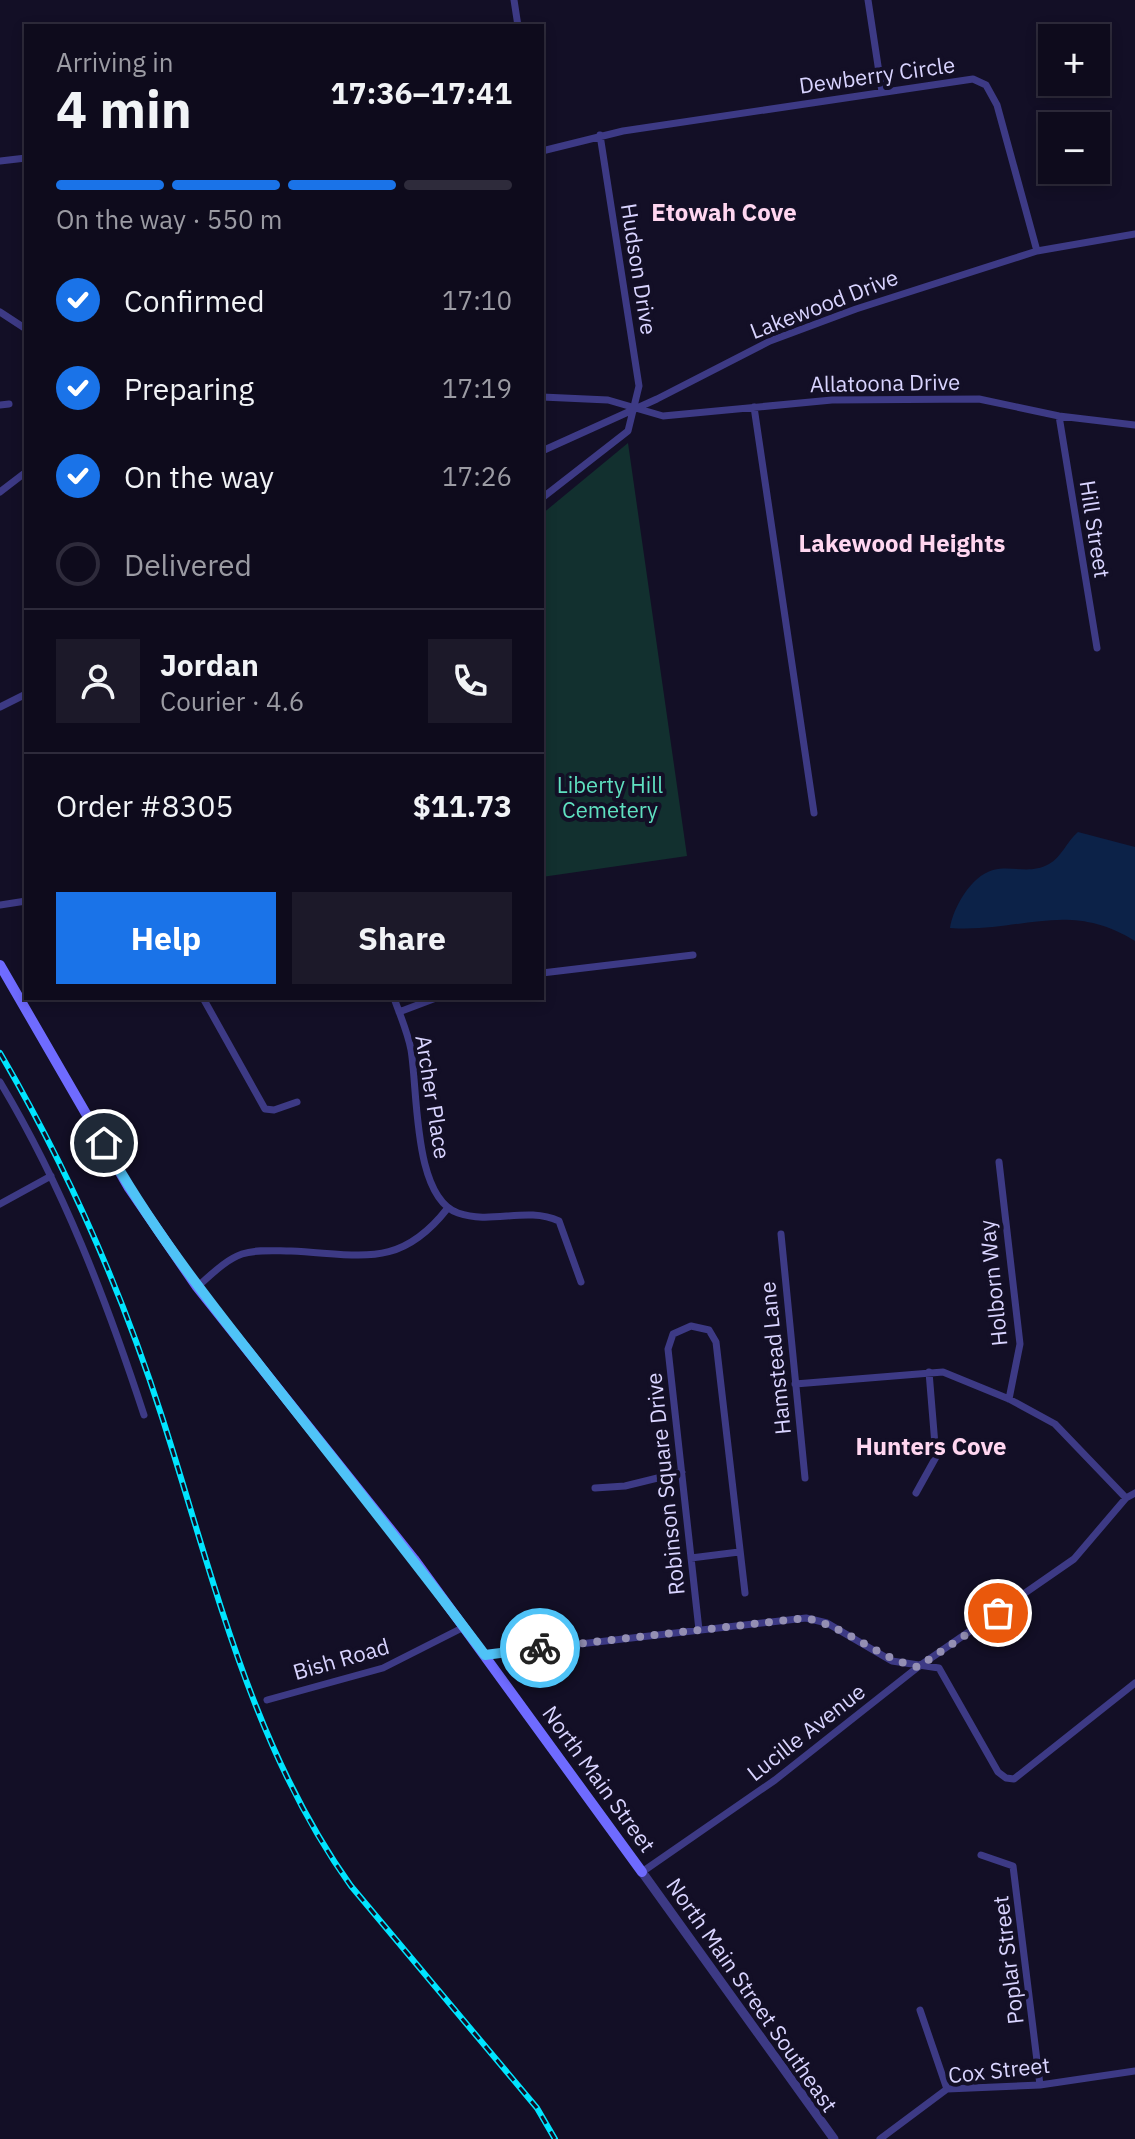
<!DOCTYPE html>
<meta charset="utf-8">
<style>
body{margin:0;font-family:"IBM Plex Sans",sans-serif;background:#1c1929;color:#f1f3f6;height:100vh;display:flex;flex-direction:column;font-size:30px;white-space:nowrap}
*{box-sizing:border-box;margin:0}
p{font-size:26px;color:#9b9ba3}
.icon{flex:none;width:44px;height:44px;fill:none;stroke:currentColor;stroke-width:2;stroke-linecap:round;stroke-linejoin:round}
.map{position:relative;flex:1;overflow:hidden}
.details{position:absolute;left:24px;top:24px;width:520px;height:976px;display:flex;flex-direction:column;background:#0e0b1c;border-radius:0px;box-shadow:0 4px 12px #0003,0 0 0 2px #2e2b3b}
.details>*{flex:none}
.controls{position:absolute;left:1038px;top:24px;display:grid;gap:16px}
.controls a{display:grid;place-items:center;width:72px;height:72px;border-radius:0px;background:#0e0b1c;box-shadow:0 4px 12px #0003,0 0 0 2px #2e2b3b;font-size:40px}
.pin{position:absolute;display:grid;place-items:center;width:68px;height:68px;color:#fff;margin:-34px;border:4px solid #fff;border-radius:50%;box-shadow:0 2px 8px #0007}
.courier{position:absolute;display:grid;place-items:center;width:80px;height:80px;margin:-40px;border:6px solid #4fc3f7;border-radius:50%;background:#fff;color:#222;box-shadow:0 2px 10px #0007}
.headline em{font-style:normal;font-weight:700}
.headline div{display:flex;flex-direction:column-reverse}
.headline{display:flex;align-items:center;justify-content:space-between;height:136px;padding:0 32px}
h1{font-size:52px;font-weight:700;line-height:60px}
.bar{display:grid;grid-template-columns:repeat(4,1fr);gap:12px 8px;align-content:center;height:96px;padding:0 32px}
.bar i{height:10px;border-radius:6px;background:#2e2b3b}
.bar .current{background:#1a73e8}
.bar p{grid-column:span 4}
.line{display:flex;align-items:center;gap:20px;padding:0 32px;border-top:2px solid #2e2b3b}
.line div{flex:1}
.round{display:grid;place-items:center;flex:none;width:84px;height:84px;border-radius:0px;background:#1c1929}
ol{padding:0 32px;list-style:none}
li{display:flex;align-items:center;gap:24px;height:88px}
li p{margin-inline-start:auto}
li .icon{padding:8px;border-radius:50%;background:#1a73e8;color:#fff;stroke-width:4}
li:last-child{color:#9b9ba3}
li i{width:44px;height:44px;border:4px solid #2e2b3b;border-radius:50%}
.primary-button{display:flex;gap:16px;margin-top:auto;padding:16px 32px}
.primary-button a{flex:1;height:92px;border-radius:0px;background:#1a73e8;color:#fff;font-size:32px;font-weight:700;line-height:92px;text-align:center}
.primary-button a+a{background:#1c1929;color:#f1f3f6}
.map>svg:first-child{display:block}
.green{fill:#12302f}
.water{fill:#0c2248}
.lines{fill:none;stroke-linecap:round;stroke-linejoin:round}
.minor{stroke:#3d3a85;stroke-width:7}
.tertiary{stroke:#3d3a85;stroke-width:9}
.secondary{stroke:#6f6bff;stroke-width:10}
.rail-casing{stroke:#00e5ff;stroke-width:6}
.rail{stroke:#130f26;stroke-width:3;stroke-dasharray:9;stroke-linecap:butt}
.done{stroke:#948fb3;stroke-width:8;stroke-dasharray:0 14.4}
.route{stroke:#4fc3f7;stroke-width:10}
.labels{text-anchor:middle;stroke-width:8;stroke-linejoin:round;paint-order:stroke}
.street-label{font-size:22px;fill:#d9d4ff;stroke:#130f26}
.park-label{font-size:22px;fill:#5fe0c0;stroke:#130f26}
.neighbourhood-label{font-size:24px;font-weight:bold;fill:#ffd6f0;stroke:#130f26}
</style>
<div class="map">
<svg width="1135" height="2139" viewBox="0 0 1135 2139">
<rect width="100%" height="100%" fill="#130f26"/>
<path class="green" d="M628,443L687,856L542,877V514Z"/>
<path class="water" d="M1078,832L1135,847V941C1068,899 1022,933 950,928C953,908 971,876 993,870C1013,865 1029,875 1049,864C1061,858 1067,841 1078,832Z"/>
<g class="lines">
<path class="minor" d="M514,0L518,26
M868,0L882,92
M542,151L623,131L973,79L986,85L997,105L1037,251
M0,161L26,158
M0,312L26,329
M542,397L608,400L663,416L832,400L979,399L1059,416L1135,425
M0,405L9,404
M754,407L814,813
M1059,416L1097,648
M542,451L657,399L770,341L856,309L1037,251L1135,234
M0,492L26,472
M542,498L628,431L639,386L600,135
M0,707L26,694
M0,905L26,901
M542,973L693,955
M203,998L265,1109L274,1110L297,1102
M394,998C400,1015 408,1033 411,1050C418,1091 413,1197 458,1213C492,1225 526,1206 559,1221L581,1282
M399,1012L436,998
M0,1082C63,1187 106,1299 144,1415
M999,1162L1020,1344L1009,1399
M0,1204L51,1176
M781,1234L805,1478
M197,1287C211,1275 225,1260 242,1254C257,1249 275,1251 291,1251C360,1254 399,1270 447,1209
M795,1384L943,1372L1009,1399L1055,1424L1126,1498
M595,1488L625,1486L682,1472
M916,1493L936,1457L929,1372
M691,1558L739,1552
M699,1630L668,1349L673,1334L691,1326L709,1330L716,1342L745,1593
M485,1655L806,1618L827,1623L892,1661L939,1668L998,1772L1006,1778L1014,1779L1135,1683
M267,1700L383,1668L464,1627
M981,1855L1013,1866L1040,2085
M642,1872L775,1780L918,1667L1074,1559L1126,1498L1135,1493
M920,2010L947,2089
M880,2139L947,2089L1040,2085L1135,2071"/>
<path class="tertiary" d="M642,1872L834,2139"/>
<path class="secondary" d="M0,965L129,1188L197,1287L414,1559L642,1872"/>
<g class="rail-casing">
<path id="rail" d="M0,1053C68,1169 121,1289 162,1417C214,1578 251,1746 351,1886L537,2108L555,2139"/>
</g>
<use href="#rail" class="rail"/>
</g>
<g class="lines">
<path class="done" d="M540,1648L806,1618C847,1627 877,1658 918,1667L998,1613"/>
<path class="route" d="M104,1143C148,1223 204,1295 261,1367C336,1463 412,1557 485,1655L540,1648"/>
</g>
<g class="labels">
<g class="street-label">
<text transform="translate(877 75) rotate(-8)" y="8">Dewberry Circle</text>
<text transform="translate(639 269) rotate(81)" y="8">Hudson Drive</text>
<text transform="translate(824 304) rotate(-21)" y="8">Lakewood Drive</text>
<text transform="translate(885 383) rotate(-1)" y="8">Allatoona Drive</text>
<text transform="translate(1095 529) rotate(81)" y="8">Hill Street</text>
<text transform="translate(433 1097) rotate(81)" y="8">Archer Place</text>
<text transform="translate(993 1283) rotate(-96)" y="8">Holborn Way</text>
<text transform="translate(775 1358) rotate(-96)" y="8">Hamstead Lane</text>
<text transform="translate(665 1484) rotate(-96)" y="8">Robinson Square Drive</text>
<text transform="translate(341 1659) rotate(-16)" y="8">Bish Road</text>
<text transform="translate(806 1732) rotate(-38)" y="8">Lucille Avenue</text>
<text transform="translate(599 1779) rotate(54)" y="8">North Main Street</text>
<text transform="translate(1008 1960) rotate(-97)" y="8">Poplar Street</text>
<text transform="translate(752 1995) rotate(55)" y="8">North Main Street Southeast</text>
<text transform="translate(999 2070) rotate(-6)" y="8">Cox Street</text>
</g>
<g class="park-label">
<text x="610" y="793">Liberty Hill<tspan x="610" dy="25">Cemetery</tspan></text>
</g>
<g class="neighbourhood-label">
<text x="724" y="221">Etowah Cove</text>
<text x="902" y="552">Lakewood Heights</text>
<text x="931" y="1455">Hunters Cove</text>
</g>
</g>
</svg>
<div class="controls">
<a>+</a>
<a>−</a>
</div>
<div class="pin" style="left:998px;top:1613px;background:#ea580c"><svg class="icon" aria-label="bag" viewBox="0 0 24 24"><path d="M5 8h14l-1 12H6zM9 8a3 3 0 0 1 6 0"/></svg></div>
<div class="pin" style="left:104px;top:1143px;background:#1f2937"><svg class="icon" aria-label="home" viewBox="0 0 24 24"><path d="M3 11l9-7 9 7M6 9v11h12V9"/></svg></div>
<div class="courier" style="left:540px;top:1648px"><svg class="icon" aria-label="bike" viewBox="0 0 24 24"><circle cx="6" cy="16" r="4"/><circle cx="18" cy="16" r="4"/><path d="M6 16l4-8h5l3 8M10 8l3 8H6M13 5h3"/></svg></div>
<section class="details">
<div class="headline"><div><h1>4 min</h1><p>Arriving in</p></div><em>17:36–17:41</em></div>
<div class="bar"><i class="current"></i><i class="current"></i><i class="current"></i><i></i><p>On the way · 550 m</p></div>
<ol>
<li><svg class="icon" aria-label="check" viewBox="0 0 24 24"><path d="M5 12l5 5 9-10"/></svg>Confirmed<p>17:10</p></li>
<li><svg class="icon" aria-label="check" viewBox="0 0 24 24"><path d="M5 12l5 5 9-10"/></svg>Preparing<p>17:19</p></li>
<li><svg class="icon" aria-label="check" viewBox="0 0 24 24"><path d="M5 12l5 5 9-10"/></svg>On the way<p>17:26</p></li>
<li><i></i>Delivered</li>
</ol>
<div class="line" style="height:144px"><a class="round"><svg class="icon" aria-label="person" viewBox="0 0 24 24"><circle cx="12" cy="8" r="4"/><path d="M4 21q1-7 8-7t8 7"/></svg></a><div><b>Jordan</b><p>Courier · 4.6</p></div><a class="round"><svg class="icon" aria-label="phone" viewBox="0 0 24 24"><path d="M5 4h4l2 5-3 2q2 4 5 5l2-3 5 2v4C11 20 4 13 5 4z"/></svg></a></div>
<div class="line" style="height:104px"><div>Order #8305</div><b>$11.73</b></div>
<div class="primary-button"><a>Help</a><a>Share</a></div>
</section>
</div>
